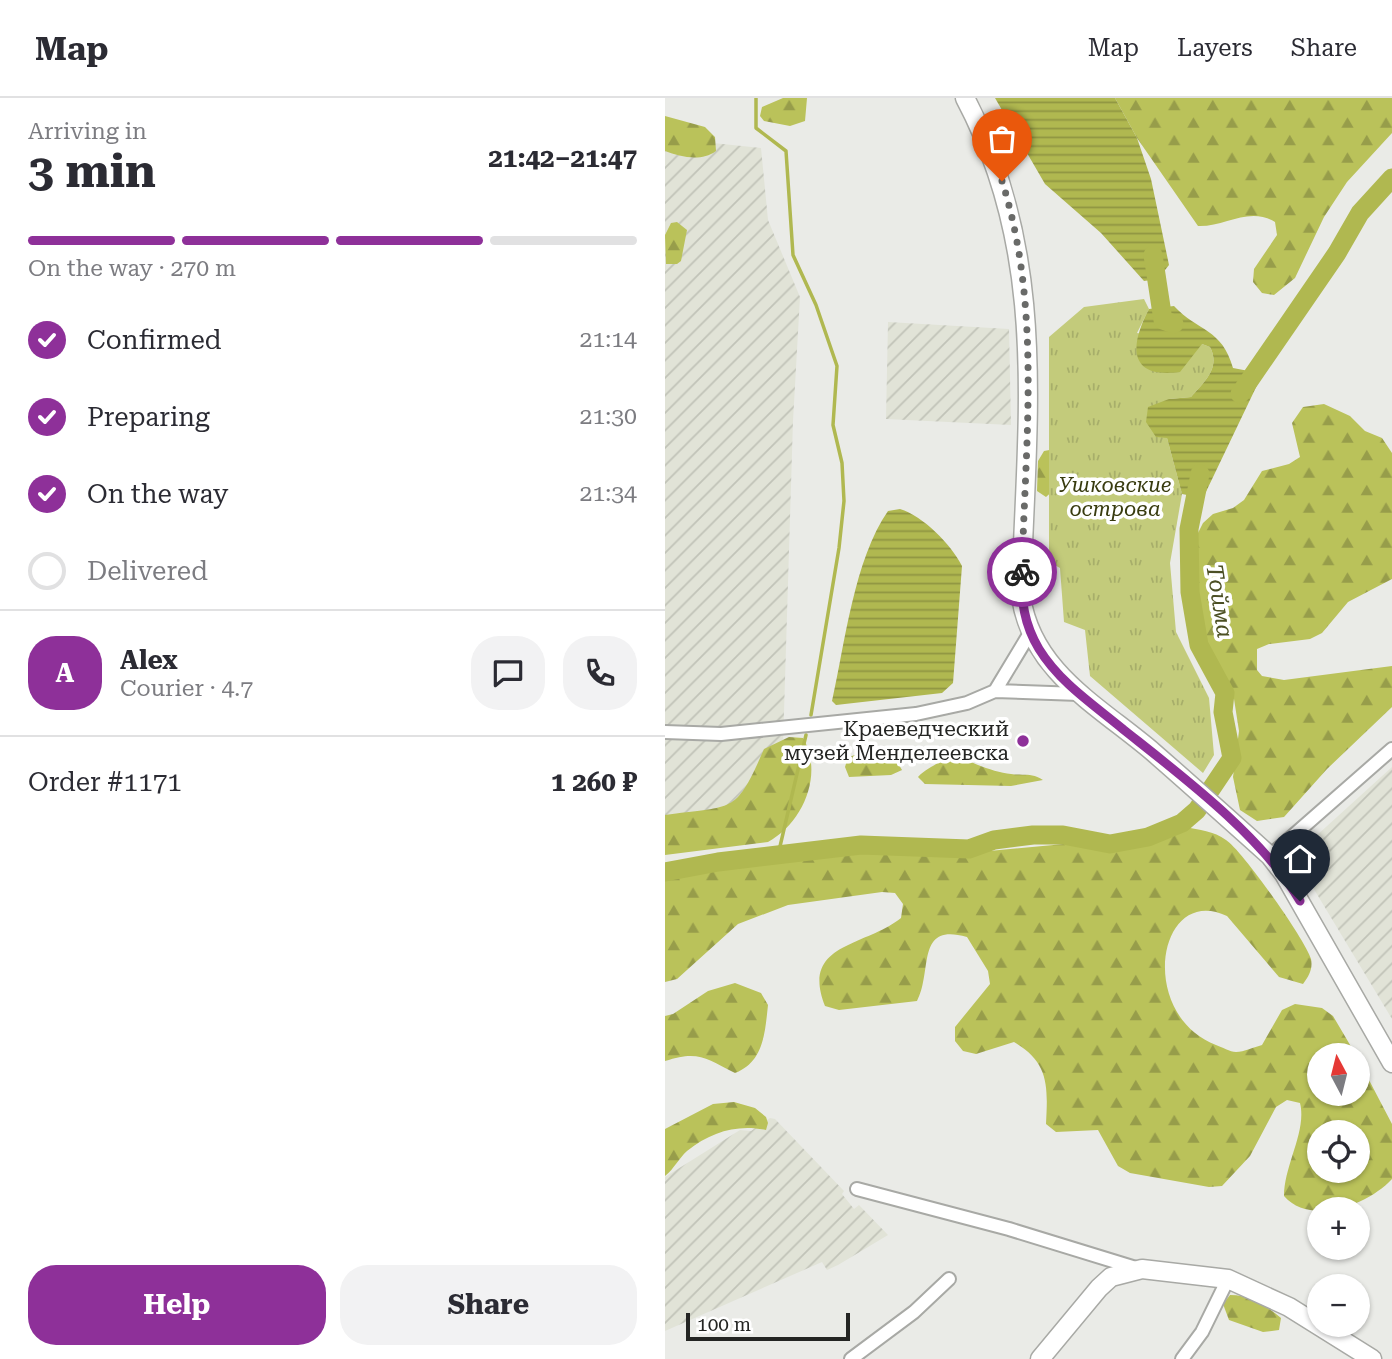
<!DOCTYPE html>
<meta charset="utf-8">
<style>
body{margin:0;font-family:"Roboto Serif",serif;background:#f2f2f3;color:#2b2b33;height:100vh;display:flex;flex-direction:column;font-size:26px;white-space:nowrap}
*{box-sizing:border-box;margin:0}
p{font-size:23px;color:#7c7c81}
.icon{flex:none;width:38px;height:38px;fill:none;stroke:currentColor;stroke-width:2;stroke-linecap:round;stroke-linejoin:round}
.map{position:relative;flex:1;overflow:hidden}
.drawer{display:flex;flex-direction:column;background:#fff;width:665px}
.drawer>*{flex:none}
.needle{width:46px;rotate:353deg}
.controls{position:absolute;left:642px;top:945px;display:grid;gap:14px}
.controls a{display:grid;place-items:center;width:63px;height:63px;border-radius:50%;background:#fff;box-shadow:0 2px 5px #0004;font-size:35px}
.scale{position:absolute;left:21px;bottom:18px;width:164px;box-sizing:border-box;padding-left:7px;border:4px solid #242523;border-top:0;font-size:19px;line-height:24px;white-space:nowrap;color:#242523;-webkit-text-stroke:5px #fff;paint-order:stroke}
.pin{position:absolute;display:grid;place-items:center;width:60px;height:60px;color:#fff;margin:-72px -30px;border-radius:50% 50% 50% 0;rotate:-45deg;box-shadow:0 0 7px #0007}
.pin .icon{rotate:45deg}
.courier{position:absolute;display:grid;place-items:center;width:70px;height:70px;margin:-35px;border:5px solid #8e3099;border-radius:50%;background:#fff;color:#222;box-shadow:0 2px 9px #0007}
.summary em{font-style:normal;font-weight:700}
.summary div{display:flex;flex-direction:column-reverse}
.summary{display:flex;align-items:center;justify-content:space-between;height:119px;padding:0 28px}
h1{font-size:46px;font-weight:700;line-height:52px}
.bar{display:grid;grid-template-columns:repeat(4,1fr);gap:10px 7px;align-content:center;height:84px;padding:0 28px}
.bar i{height:9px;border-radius:5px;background:#e1e1e2}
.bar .active{background:#8e3099}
.bar p{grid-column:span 4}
.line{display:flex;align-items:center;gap:18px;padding:0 28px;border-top:2px solid #e1e1e2}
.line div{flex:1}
.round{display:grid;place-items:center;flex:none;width:74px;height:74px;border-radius:28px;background:#f2f2f3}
ol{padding:0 28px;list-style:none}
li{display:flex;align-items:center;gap:21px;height:77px}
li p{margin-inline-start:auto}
li .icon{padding:7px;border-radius:50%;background:#8e3099;color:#fff;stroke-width:4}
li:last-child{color:#7c7c81}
li i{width:38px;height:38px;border:4px solid #e1e1e2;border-radius:50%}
.primary-button{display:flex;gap:14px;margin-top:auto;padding:14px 28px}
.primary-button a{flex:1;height:80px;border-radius:28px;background:#8e3099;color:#fff;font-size:28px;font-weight:700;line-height:80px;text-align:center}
.primary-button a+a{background:#f2f2f3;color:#2b2b33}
header{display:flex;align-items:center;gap:42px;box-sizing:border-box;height:98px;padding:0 35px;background:#fff;border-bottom:2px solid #e1e1e2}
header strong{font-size:33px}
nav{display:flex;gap:38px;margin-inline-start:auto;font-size:24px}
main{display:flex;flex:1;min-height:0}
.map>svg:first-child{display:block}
.industrial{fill:url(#industrial-furrows)}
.forest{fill:url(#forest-firs);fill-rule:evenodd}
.park{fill:url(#park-tufts)}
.water{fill:url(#water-rules)}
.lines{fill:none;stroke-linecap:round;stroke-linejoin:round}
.stream{stroke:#b0b850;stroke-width:3.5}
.river{stroke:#b0b850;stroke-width:19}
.street-casing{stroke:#a8a9a5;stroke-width:16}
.secondary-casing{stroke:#a8a9a5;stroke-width:21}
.street{stroke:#fff;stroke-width:12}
.secondary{stroke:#fff;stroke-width:18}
.done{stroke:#696a68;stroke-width:7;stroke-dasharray:0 12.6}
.route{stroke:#8e3099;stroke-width:9}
.poi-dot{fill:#8e3099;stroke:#fff;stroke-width:2.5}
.labels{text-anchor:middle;stroke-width:7;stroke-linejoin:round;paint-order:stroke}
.park-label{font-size:21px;font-style:italic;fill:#383b0f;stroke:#fff}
.poi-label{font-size:21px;fill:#242523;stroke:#fff;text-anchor:end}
.water-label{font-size:23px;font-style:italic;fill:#4c5025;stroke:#fff}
</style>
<header>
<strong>Map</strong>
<nav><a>Map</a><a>Layers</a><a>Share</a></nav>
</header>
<main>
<section class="drawer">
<div class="summary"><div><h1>3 min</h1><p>Arriving in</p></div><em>21:42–21:47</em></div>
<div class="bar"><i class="active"></i><i class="active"></i><i class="active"></i><i></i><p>On the way · 270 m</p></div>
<ol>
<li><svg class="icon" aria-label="check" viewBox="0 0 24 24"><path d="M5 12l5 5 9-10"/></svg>Confirmed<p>21:14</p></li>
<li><svg class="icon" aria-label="check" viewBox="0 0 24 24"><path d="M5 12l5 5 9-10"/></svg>Preparing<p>21:30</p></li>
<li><svg class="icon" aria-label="check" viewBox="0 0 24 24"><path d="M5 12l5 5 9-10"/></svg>On the way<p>21:34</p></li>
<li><i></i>Delivered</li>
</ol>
<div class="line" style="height:126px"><b class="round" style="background:#8e3099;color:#fff">A</b><div><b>Alex</b><p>Courier · 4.7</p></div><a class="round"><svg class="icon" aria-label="chat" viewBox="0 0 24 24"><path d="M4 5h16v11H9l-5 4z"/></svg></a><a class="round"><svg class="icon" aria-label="phone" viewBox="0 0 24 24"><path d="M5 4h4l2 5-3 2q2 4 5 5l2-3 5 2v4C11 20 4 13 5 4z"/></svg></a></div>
<div class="line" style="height:91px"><div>Order #1171</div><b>1 260 ₽</b></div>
<div class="primary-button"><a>Help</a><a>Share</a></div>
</section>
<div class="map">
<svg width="727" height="1261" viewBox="0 0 727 1261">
<defs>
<pattern id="industrial-furrows" width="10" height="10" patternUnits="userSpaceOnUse" patternTransform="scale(1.75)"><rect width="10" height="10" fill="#e1e3d7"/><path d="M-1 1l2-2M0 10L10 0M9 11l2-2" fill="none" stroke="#c1c3b8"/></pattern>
<pattern id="forest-firs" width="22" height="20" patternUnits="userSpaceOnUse" patternTransform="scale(1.75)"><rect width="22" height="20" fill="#bac25a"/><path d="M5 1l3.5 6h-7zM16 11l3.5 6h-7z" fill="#979d4a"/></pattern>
<pattern id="park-tufts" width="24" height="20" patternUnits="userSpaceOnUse" patternTransform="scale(1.75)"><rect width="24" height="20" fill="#c3cb7b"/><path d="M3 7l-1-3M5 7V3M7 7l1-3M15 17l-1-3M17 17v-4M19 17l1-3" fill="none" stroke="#a7ae6a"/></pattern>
<pattern id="water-rules" width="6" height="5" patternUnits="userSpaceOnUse" patternTransform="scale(1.75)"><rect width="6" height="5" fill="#b0b850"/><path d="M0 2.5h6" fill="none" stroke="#8f9542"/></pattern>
</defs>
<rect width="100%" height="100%" fill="#eaebe7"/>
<path class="industrial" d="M0,40L96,50L103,122L135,199L128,323L116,712L0,730Z
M223,224L344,231L346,327L221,321Z
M727,669V921L629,758Z
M105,1020L110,1021L179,1093L177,1096L189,1111L194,1107L223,1137L173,1167L162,1172L157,1164L0,1233V1079L75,1032L86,1033Z"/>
<path class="forest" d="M118,0H142L140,23L125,28L99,23L95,18L97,9Z
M450,0H727V35L682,84L659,119L630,180L609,197L597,195L588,184L589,171L612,137L610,124C584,108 560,129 533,128L472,40Z
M0,18L40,29L50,39L51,53C36,64 16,59 0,53Z
M12,124L22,132L16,163L12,166H1L0,137L6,125Z
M659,306L685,318L700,333L717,340L727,355V481L683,504L657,535L645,541L604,546L592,551V572L597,578L619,582L727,568V609L662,671L619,719L592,723L575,712L568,679L574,633L569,601L541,542L527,463L529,443L538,425L548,416L568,410L579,402L597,373L624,366L635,359L627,325L638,309Z
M390,351V391L381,399L372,393L373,363L379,353Z
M124,639L138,640C159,676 138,725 103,744L0,757V717C69,707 70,718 99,651Z
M285,652C297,655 301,663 313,667C323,671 336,675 346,676C359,678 366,674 378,682L346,688L260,686L253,679C263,668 278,666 285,652Z
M194,656L231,662L237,672L226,677L184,679L180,669L183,659Z
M520,729C534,732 549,733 561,742C577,752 641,843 646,861C648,871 644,878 638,886L614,879L562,818C493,785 471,916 551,947C557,949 565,954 571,954C579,954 589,949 597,947L617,912L630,906L657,910L668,918L691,957H654V996H693V961L727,1026V1081C702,1108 645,1128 619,1098C619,1067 642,1033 635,1005L622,1002L611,1009L585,1058L557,1088L544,1089L465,1075L453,1068L433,1032L391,1034L381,1026C383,988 384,964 349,944L311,956L298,953L290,943V929L325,886L323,873L302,839C250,824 268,873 252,903L174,912L160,908C135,845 200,849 236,820L238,806L230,795L217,794L123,807L73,826L12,881L0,884V782L169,750H226L272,758L399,746L439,753L468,749ZM654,1034H693V1073H654Z
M70,885L96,895L103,907C100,934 99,964 70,975C41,960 33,952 0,963V918L8,916L43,893Z
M69,1004L90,1010L101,1019L103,1025L101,1032C72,1026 46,1034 22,1053C14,1060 9,1071 0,1078V1031L48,1006Z
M565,1197C586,1197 600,1207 616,1220L614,1232L598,1234L564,1222L558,1206Z"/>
<path class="park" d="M479,201L484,211L472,235L537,246L545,249C556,270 539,284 526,299L504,301L502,340L517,396L505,465L511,534L544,600L549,657L538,675L425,578L420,532L399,524L395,470L384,464V239L419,209Z"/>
<path class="water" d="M330,0H450L472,40L486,81L504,167L493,181L479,183L436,135L380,86Z
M509,208C533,234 557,230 568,270L589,274L595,281L538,400L517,396L502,340L491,339L481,324L483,309L504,301L526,299C539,284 556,270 545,249L537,246L515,274C462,281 465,247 484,211Z
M235,411C258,418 286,446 297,468L288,585L277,595L171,607L167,603C180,545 189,462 223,413Z"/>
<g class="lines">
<path class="stream" d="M91,0V30L121,53L128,157L151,207L172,268L168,327L177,365L179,403L174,450L146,617
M113,757L141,637"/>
<path class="river" d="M488,157L498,222L509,226
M575,296L672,155L695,115L727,80
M0,774L53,764L196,747L304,751L329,742L368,737H398L445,746L483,739L517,725L532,712L567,660L558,614L560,595L534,547L525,494L524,431L535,376"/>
<g class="street-casing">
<path id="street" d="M330,593L365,535
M0,634L56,636L251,616L302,605L330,593L414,596
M605,758L727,651
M192,1091L344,1131L474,1171
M186,1261L249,1214L284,1181
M517,1261L537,1234L563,1181"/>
</g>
<g class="secondary-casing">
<path id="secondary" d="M300,0C385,160 361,325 356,499C367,574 434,608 488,654C527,688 566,723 605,758L619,776L727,965
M375,1261L434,1190L446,1179L477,1171L563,1181L624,1209L707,1261"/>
</g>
<use href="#street" class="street"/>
<use href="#secondary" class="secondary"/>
</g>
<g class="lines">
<path class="done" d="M337,83C377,210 360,344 357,474"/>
<path class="route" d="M357,474C356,503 359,526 374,551C395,585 429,607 459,632C517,678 598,739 635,803"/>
</g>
<circle class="poi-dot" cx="358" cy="643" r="7"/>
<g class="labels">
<g class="park-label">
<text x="450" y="394">Ушковские<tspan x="450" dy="24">острова</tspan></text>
</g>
<g class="poi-label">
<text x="344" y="638">Краеведческий<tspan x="344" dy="24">музей Менделеевска</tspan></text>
</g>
<g class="water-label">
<text transform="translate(555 503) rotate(81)" y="8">Тойма</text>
</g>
</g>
</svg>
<div class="controls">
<a><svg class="needle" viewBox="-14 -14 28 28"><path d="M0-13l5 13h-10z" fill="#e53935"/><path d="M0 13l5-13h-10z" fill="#7c7c81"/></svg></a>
<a><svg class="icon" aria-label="locate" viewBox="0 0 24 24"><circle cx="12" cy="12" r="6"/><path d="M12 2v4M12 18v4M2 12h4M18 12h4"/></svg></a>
<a>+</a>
<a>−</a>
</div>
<div class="scale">100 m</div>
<div class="pin" style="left:337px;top:83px;background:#ea580c"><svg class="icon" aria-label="bag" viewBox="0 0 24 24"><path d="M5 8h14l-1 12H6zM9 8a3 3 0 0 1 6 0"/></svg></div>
<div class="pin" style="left:635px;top:803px;background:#1f2937"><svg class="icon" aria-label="home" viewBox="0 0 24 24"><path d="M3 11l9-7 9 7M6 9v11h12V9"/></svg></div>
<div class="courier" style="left:357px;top:474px"><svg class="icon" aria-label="bike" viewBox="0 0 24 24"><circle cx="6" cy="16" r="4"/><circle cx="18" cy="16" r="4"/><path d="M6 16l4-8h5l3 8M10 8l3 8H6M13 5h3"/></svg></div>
</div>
</main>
